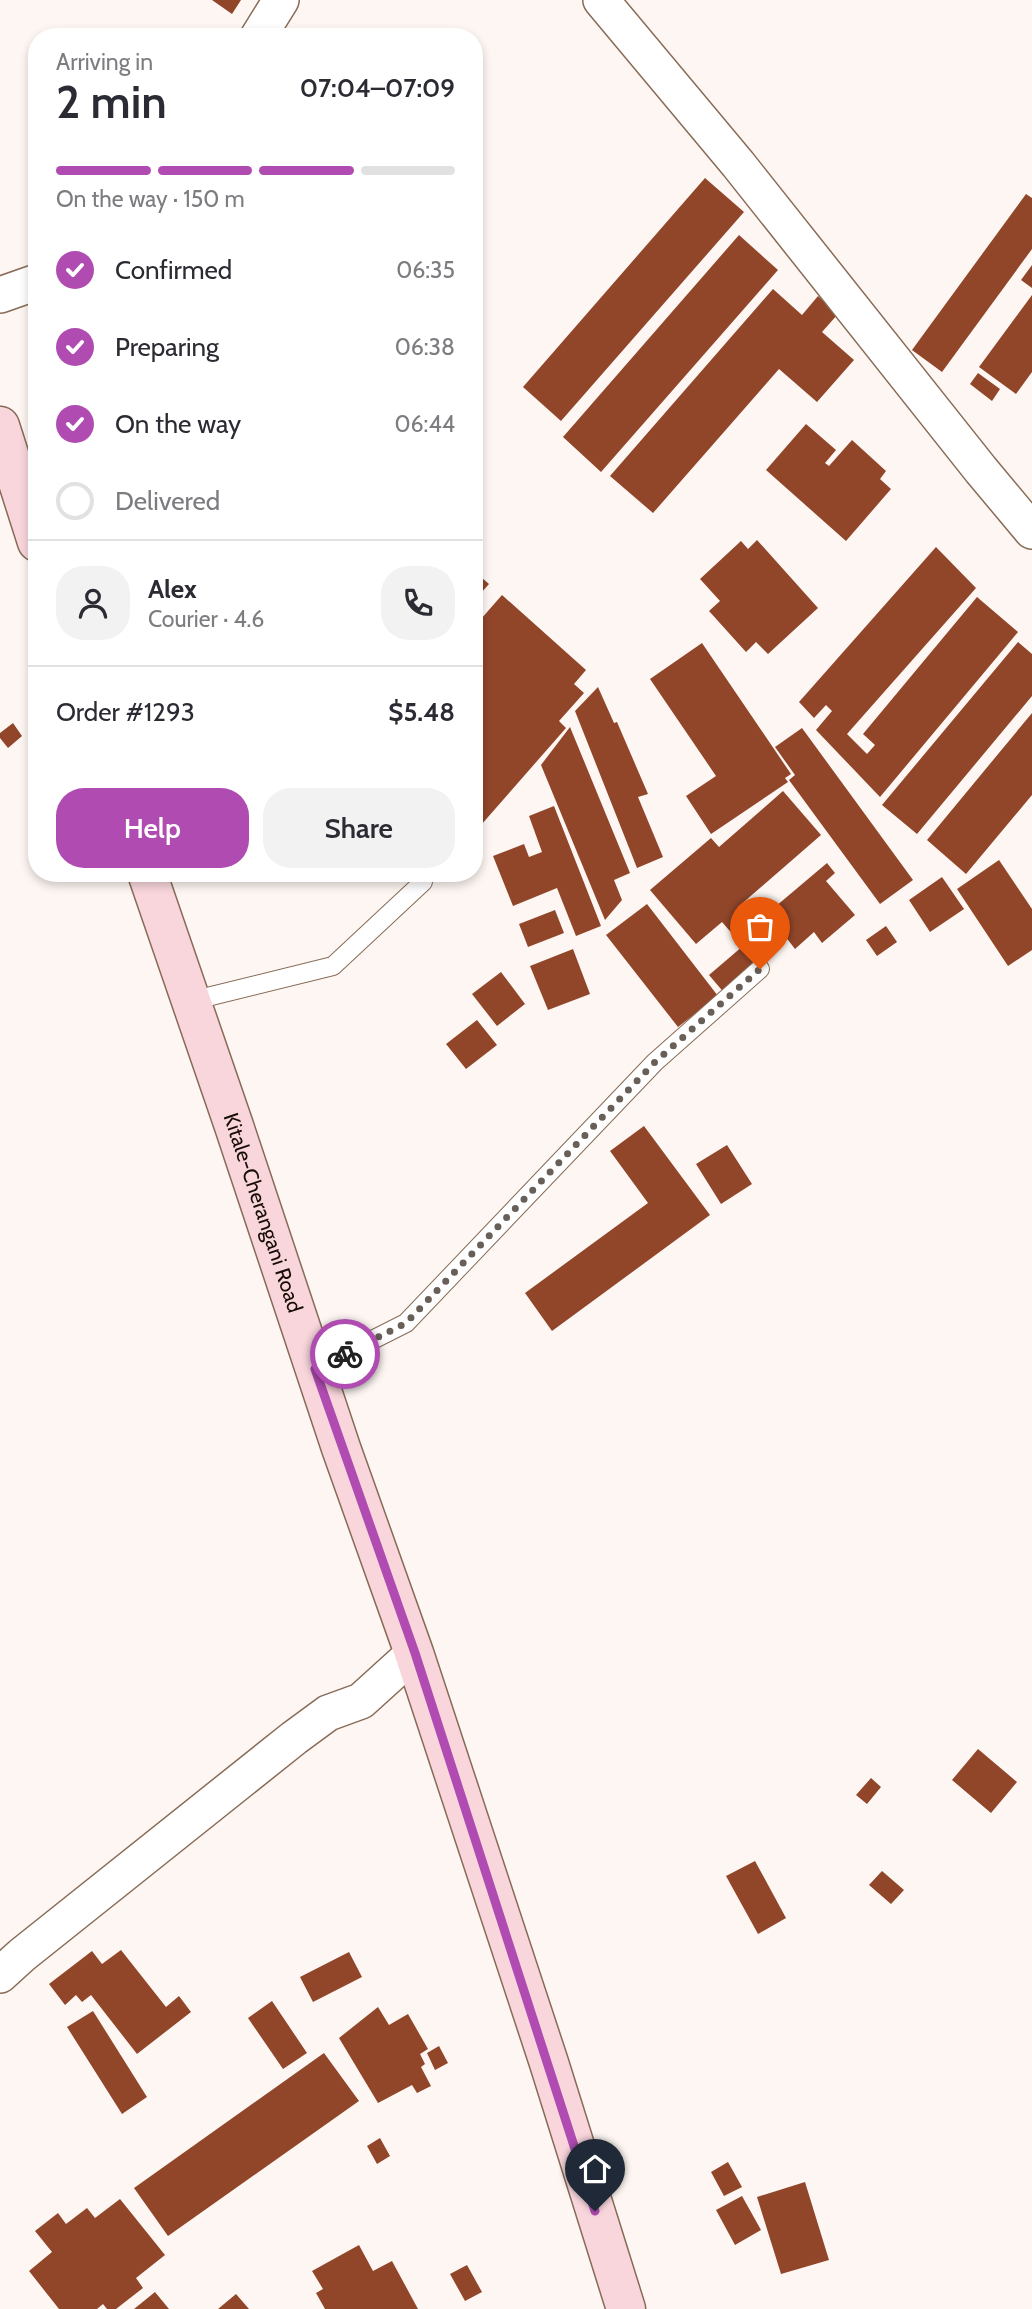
<!DOCTYPE html>
<meta charset="utf-8">
<style>
body{margin:0;font-family:Cabin,sans-serif;background:#f2f2f3;color:#2b2b33;height:100vh;display:flex;flex-direction:column;font-size:26px;white-space:nowrap}
*{box-sizing:border-box;margin:0}
p{font-size:23px;color:#7c7c81}
.icon{flex:none;width:38px;height:38px;fill:none;stroke:currentColor;stroke-width:2;stroke-linecap:round;stroke-linejoin:round}
.map{position:relative;flex:1;overflow:hidden}
.drawer{position:absolute;left:28px;top:28px;width:455px;height:854px;display:flex;flex-direction:column;background:#fff;border-radius:28px;box-shadow:0 4px 10px #0003}
.drawer>*{flex:none}
.pin{position:absolute;display:grid;place-items:center;width:60px;height:60px;color:#fff;margin:-72px -30px;border-radius:50% 50% 50% 0;rotate:-45deg;box-shadow:0 0 7px #0007}
.pin .icon{rotate:45deg}
.courier{position:absolute;display:grid;place-items:center;width:70px;height:70px;margin:-35px;border:5px solid #af4bb1;border-radius:50%;background:#fff;color:#222;box-shadow:0 2px 9px #0007}
.summary em{font-style:normal;font-weight:600}
.summary div{display:flex;flex-direction:column-reverse}
.summary{display:flex;align-items:center;justify-content:space-between;height:119px;padding:0 28px}
h1{font-size:46px;font-weight:600;line-height:52px}
.bar{display:grid;grid-template-columns:repeat(4,1fr);gap:10px 7px;align-content:center;height:84px;padding:0 28px}
.bar i{height:9px;border-radius:5px;background:#e1e1e2}
.bar .current{background:#af4bb1}
.bar p{grid-column:span 4}
.line{display:flex;align-items:center;gap:18px;padding:0 28px;border-top:2px solid #e1e1e2}
.line div{flex:1}
.round{display:grid;place-items:center;flex:none;width:74px;height:74px;border-radius:28px;background:#f2f2f3}
ol{padding:0 28px;list-style:none}
li{display:flex;align-items:center;gap:21px;height:77px}
li p{margin-inline-start:auto}
li .icon{padding:7px;border-radius:50%;background:#af4bb1;color:#fff;stroke-width:4}
li:last-child{color:#7c7c81}
li i{width:38px;height:38px;border:4px solid #e1e1e2;border-radius:50%}
.primary-button{display:flex;gap:14px;margin-top:auto;padding:14px 28px}
.primary-button a{flex:1;height:80px;border-radius:28px;background:#af4bb1;color:#fff;font-size:28px;font-weight:600;line-height:80px;text-align:center}
.primary-button a+a{background:#f2f2f3;color:#2b2b33}
.map>svg:first-child{display:block}
.building{fill:#91462a}
.lines{fill:none;stroke-linecap:round;stroke-linejoin:round}
.lane-casing{stroke:#886b56;stroke-width:20}
.street-casing{stroke:#886b56;stroke-width:38}
.secondary-casing{stroke:#886b56;stroke-width:41}
.lane{stroke:#fff;stroke-width:18}
.street{stroke:#fff;stroke-width:35}
.secondary{stroke:#f8d6dc;stroke-width:38}
.done{stroke:#685f58;stroke-width:7;stroke-dasharray:0 12.6}
.route{stroke:#af4bb1;stroke-width:9}
.labels{text-anchor:middle;stroke-width:7;stroke-linejoin:round;paint-order:stroke}
.street-label{font-size:21px;fill:#180d05;stroke:#fff}
</style>
<div class="map">
<svg width="1032" height="2309" viewBox="0 0 1032 2309">
<rect width="100%" height="100%" fill="#fdf6f2"/>
<path class="building" d="M212,0H241L232,14Z
M705,178L744,212L561,421L523,387Z
M1026,194L1032,198V249L942,372L912,350Z
M739,235L778,270L601,472L563,437Z
M1032,265V288L1021,280Z
M773,289L802,315L818,296L838,314L822,332L854,360L817,402L779,369L653,513L610,476Z
M1032,295V372L1016,394L979,367Z
M978,373L1000,389L992,401L970,384Z
M806,424L836,450L825,463L829,466L852,440L886,471L880,479L891,489L846,541L766,470Z
M757,540L818,608L768,654L756,642L746,652L709,611L720,601L700,579L741,541L748,549Z
M936,547L976,588L847,734L867,754L875,745L863,734L977,597L1018,632L880,797L816,730L832,711L826,705L814,718L799,702Z
M474,571L489,584L474,601Z
M502,595L586,670L574,684L584,693L559,721L566,728L474,833V627Z
M1018,642L1032,654V696L917,834L882,805Z
M702,643L791,774L785,778L788,782L711,834L686,796L716,776L650,679Z
M598,687L614,723L617,722L648,794L638,797L663,857L637,868L575,711Z
M1032,713V795L966,874L927,840Z
M13,723L22,736L8,748L0,738V733Z
M570,727L630,873L614,880L622,900L605,920L541,765Z
M802,728L913,880L880,904L789,780L795,775L775,747Z
M783,791L821,835L738,907L776,951L726,995L709,975L743,946L722,922L696,944L650,890L711,838L719,847Z
M554,806L601,926L576,936L557,888L513,906L493,856L524,844L529,857L542,852L529,816Z
M999,860L1032,909V950L1008,966L957,889Z
M827,863L835,873L826,881L855,915L822,943L814,932L795,949L785,936L777,943L751,913L761,903L769,912Z
M942,877L964,909L930,932L909,900Z
M647,904L718,996L678,1027L606,935Z
M555,910L564,933L528,947L519,924Z
M886,926L897,942L877,956L866,940Z
M573,949L590,994L548,1010L530,966Z
M501,972L525,1004L497,1026L472,994Z
M477,1020L497,1045L466,1069L446,1044Z
M644,1126L710,1215L552,1331L525,1293L648,1203L610,1151Z
M727,1145L752,1184L721,1204L696,1164Z
M978,1749L1017,1782L991,1813L952,1780Z
M871,1778L881,1787L867,1804L856,1795Z
M755,1861L786,1918L758,1934L726,1876Z
M882,1871L904,1890L891,1904L869,1885Z
M121,1950L166,2007L179,1996L191,2012L137,2054L91,1995L82,2002L76,1995L65,2005L49,1984L92,1951L102,1964Z
M349,1952L362,1977L313,2002L300,1977Z
M272,2001L307,2053L283,2069L248,2018Z
M378,2007L389,2025L408,2014L428,2049L420,2054L425,2064L421,2067L431,2086L417,2093L412,2085L378,2103L339,2038Z
M93,2011L147,2097L122,2114L67,2027Z
M439,2046L448,2063L435,2070L427,2053Z
M324,2053L359,2101L168,2236L134,2188Z
M380,2138L390,2156L377,2164L367,2146Z
M728,2162L742,2187L724,2196L711,2172Z
M805,2182L829,2260L781,2274L757,2197Z
M742,2196L761,2230L735,2245L716,2210Z
M120,2199L165,2255L136,2278L143,2288L116,2309H107L103,2304L97,2309H59L29,2271L52,2252L35,2231L58,2213L66,2224L87,2208L95,2218Z
M359,2245L373,2271L392,2261L418,2309H325L316,2293L323,2289L312,2271Z
M467,2265L482,2292L465,2301L450,2274Z
M155,2292L169,2309H134Z
M236,2294L249,2309H218Z"/>
<g class="lines">
<g class="lane-casing">
<path id="lane" d="M191,1001L333,966L423,882
M315,1369L406,1323L655,1062L760,969"/>
</g>
<g class="street-casing">
<path id="street" d="M601,0L738,164L981,470L1032,531
M258,37L281,0
M0,295L37,282
M0,1975L22,1955L294,1738L328,1713L361,1701L414,1653"/>
</g>
<g class="secondary-casing">
<g id="secondary">
<path d="M0,426L37,542"/>
<path id="s1" d="M147,873L234,1126L341,1448L414,1653L549,2063L626,2309"/>
</g>
</g>
<use href="#lane" class="lane"/>
<use href="#street" class="street"/>
<use href="#secondary" class="secondary"/>
</g>
<g class="lines">
<path class="done" d="M345,1354L406,1323L655,1062L760,969"/>
<path class="route" d="M345,1354L315,1369L415,1653L595,2211"/>
</g>
<g class="labels">
<g class="street-label">
<text dy="7" stroke="none"><textPath href="#s1" startOffset="359">Kitale-Cherangani Road</textPath></text>
</g>
</g>
</svg>
<div class="pin" style="left:760px;top:969px;background:#ea580c"><svg class="icon" aria-label="bag" viewBox="0 0 24 24"><path d="M5 8h14l-1 12H6zM9 8a3 3 0 0 1 6 0"/></svg></div>
<div class="pin" style="left:595px;top:2211px;background:#1f2937"><svg class="icon" aria-label="home" viewBox="0 0 24 24"><path d="M3 11l9-7 9 7M6 9v11h12V9"/></svg></div>
<div class="courier" style="left:345px;top:1354px"><svg class="icon" aria-label="bike" viewBox="0 0 24 24"><circle cx="6" cy="16" r="4"/><circle cx="18" cy="16" r="4"/><path d="M6 16l4-8h5l3 8M10 8l3 8H6M13 5h3"/></svg></div>
<section class="drawer">
<div class="summary"><div><h1>2 min</h1><p>Arriving in</p></div><em>07:04–07:09</em></div>
<div class="bar"><i class="current"></i><i class="current"></i><i class="current"></i><i></i><p>On the way · 150 m</p></div>
<ol>
<li><svg class="icon" aria-label="check" viewBox="0 0 24 24"><path d="M5 12l5 5 9-10"/></svg>Confirmed<p>06:35</p></li>
<li><svg class="icon" aria-label="check" viewBox="0 0 24 24"><path d="M5 12l5 5 9-10"/></svg>Preparing<p>06:38</p></li>
<li><svg class="icon" aria-label="check" viewBox="0 0 24 24"><path d="M5 12l5 5 9-10"/></svg>On the way<p>06:44</p></li>
<li><i></i>Delivered</li>
</ol>
<div class="line" style="height:126px"><a class="round"><svg class="icon" aria-label="person" viewBox="0 0 24 24"><circle cx="12" cy="8" r="4"/><path d="M4 21q1-7 8-7t8 7"/></svg></a><div><b>Alex</b><p>Courier · 4.6</p></div><a class="round"><svg class="icon" aria-label="phone" viewBox="0 0 24 24"><path d="M5 4h4l2 5-3 2q2 4 5 5l2-3 5 2v4C11 20 4 13 5 4z"/></svg></a></div>
<div class="line" style="height:91px"><div>Order #1293</div><b>$5.48</b></div>
<div class="primary-button"><a>Help</a><a>Share</a></div>
</section>
</div>
